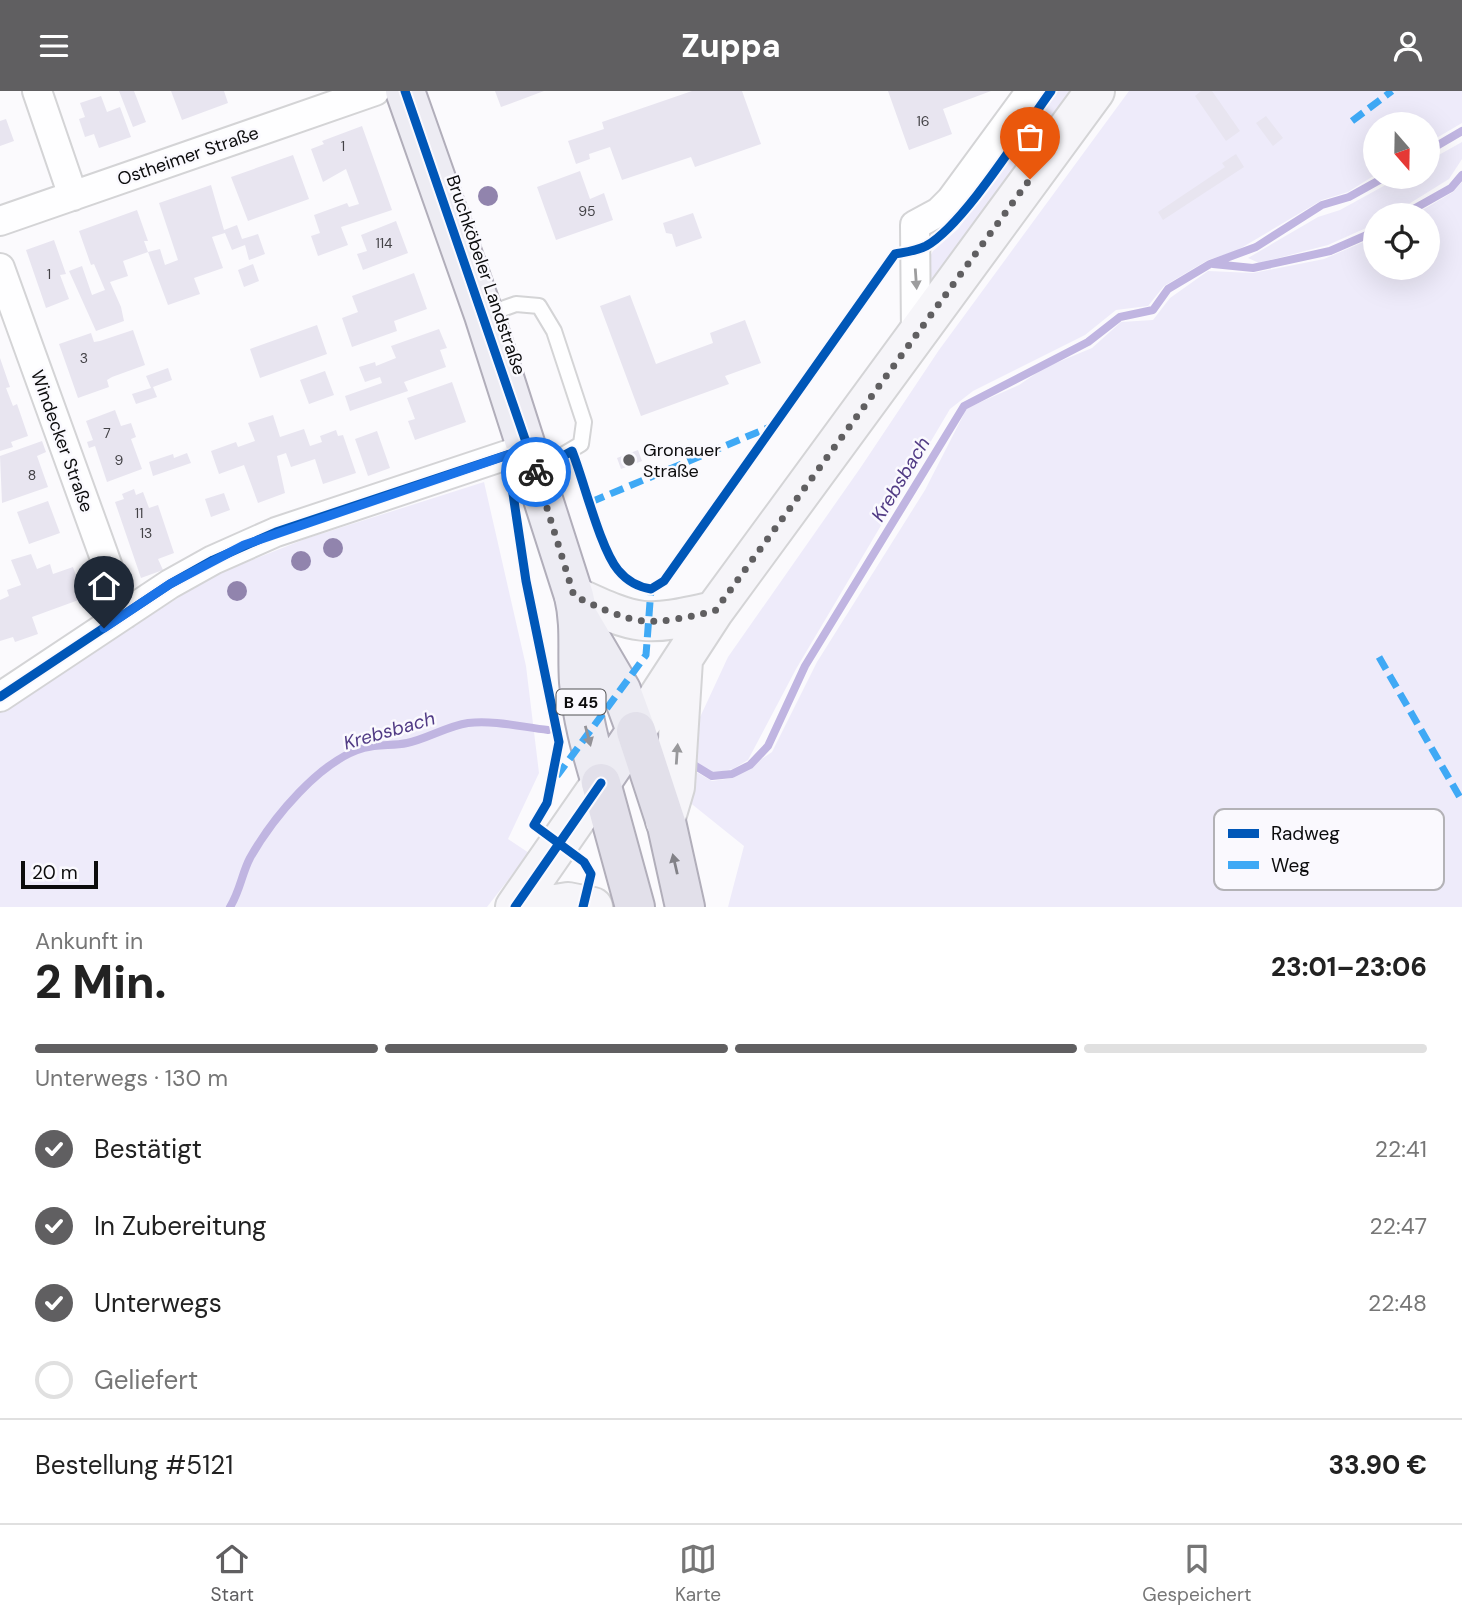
<!DOCTYPE html>
<html lang="de">
<meta charset="utf-8">
<style>
body{margin:0;font-family:"DM Sans",sans-serif;background:#f2f2f2;color:#222;height:100vh;display:flex;flex-direction:column;font-size:26px;white-space:nowrap}
*{box-sizing:border-box;margin:0}
p{font-size:23px;color:#767676}
.icon{flex:none;width:38px;height:38px;fill:none;stroke:currentColor;stroke-width:2;stroke-linecap:round;stroke-linejoin:round}
.map{position:relative;height:816px;overflow:hidden}
.side{display:flex;flex-direction:column;background:#fff;flex:1}
.side>*{flex:none}
.needle{width:46px;rotate:160deg}
.buttons{position:absolute;left:1363px;top:21px;display:grid;gap:14px}
.buttons a{display:grid;place-items:center;width:77px;height:77px;border-radius:50%;background:#fff;box-shadow:0 7px 28px #0002;font-size:35px}
.scale{position:absolute;left:21px;bottom:18px;width:77px;box-sizing:border-box;padding-left:7px;border:4px solid #0c0c0d;border-top:0;font-size:19px;line-height:24px;white-space:nowrap;color:#0c0c0d;-webkit-text-stroke:5px #faf9fe;paint-order:stroke}
.pin{position:absolute;display:grid;place-items:center;width:60px;height:60px;color:#fff;margin:-72px -30px;border-radius:50% 50% 50% 0;rotate:-45deg;box-shadow:0 0 7px #0007}
.pin .icon{rotate:45deg}
.courier{position:absolute;display:grid;place-items:center;width:70px;height:70px;margin:-35px;border:5px solid #1a73e8;border-radius:50%;background:#fff;color:#222;box-shadow:0 2px 9px #0007}
.overview em{font-style:normal;font-weight:800}
.overview div{display:flex;flex-direction:column-reverse}
.overview{display:flex;align-items:center;justify-content:space-between;height:119px;padding:0 35px}
h1{font-size:46px;font-weight:800;line-height:52px}
.bar{display:grid;grid-template-columns:repeat(4,1fr);gap:10px 7px;align-content:center;height:84px;padding:0 35px}
.bar i{height:9px;border-radius:5px;background:#e0e0e0}
.bar .current{background:#605f61}
.bar p{grid-column:span 4}
.line{display:flex;align-items:center;gap:18px;padding:0 35px;border-top:2px solid #e0e0e0}
.line div{flex:1}
ol{padding:0 35px;list-style:none}
li{display:flex;align-items:center;gap:21px;height:77px}
li p{margin-inline-start:auto}
li .icon{padding:7px;border-radius:50%;background:#605f61;color:#fff;stroke-width:4}
li:last-child{color:#767676}
li i{width:38px;height:38px;border:4px solid #e0e0e0;border-radius:50%}
header{display:flex;justify-content:space-between;align-items:center;height:91px;padding:0 35px;background:#605f61;color:#fff;font-size:32px;font-weight:800}
.tab-bar{display:flex;justify-content:space-around;align-items:center;height:98px;border-top:2px solid #e0e0e0;background:#fff;font-size:19px;color:#767676}
.tab-bar a{display:grid;justify-items:center;gap:4px}
.tab-bar .current{color:#605f61}
.map>svg:first-child{display:block}
.green{fill:#eeebfa}
.lines{fill:none;stroke-linecap:round;stroke-linejoin:round}
.stream{stroke:#c0b5e1;stroke-width:8}
.building{fill:#e8e5f0}
.lane-casing{stroke:#d4d4d6;stroke-width:18}
.street-casing{stroke:#d4d4d6;stroke-width:32}
.secondary-casing{stroke:#d4d4d6;stroke-width:42}
.primary-casing{stroke:#b1aeba;stroke-width:42}
.highway-casing{stroke:#b1aeba;stroke-width:42}
.lane{stroke:#fefeff;stroke-width:14}
.street{stroke:#fefeff;stroke-width:28}
.secondary{stroke:#f6f5f9;stroke-width:38}
.primary{stroke:#edecf3;stroke-width:38}
.highway{stroke:#e2e0ea;stroke-width:38}
.quiet{stroke:#3fa9f5;stroke-width:7;stroke-dasharray:14 7;stroke-linecap:butt}
.cycleway-casing{stroke:#faf9fe;stroke-width:13}
.cycleway{stroke:#0057b8;stroke-width:9}
.tree{fill:#9184ad}
.oneway{fill:#9d9d9e}
.oneway2{fill:#939297}
.oneway3{fill:#98989b}
.oneway4{fill:#828187}
.done{stroke:#605f61;stroke-width:7;stroke-dasharray:0 12.6}
.route{stroke:#1a73e8;stroke-width:9}
.poi-dot{fill:#605f61;stroke:#faf9fe;stroke-width:2.5}
.labels{text-anchor:middle;stroke-width:5;stroke-linejoin:round;paint-order:stroke}
.number-label{font-size:14px;fill:#434246}
.shield{fill:#faf9fe;stroke:#535355;stroke-width:2}
.shield-label{font-size:16px;font-weight:bold;fill:#0c0c0d}
.street-label{font-size:18px;fill:#0c0c0d;stroke:#faf9fe}
.poi-label{font-size:18px;fill:#0c0c0d;stroke:#faf9fe;text-anchor:start}
.water-label{font-size:19px;font-style:italic;fill:#513b85;stroke:#faf9fe}
.key{fill:#faf9fe;stroke:#b3b2b6;stroke-width:2}
.key-label{font-size:19px;fill:#0c0c0d}
</style>
<header><svg class="icon" aria-label="menu" viewBox="0 0 24 24"><path d="M4 6h16M4 12h16M4 18h16"/></svg>Zuppa<svg class="icon" aria-label="person" viewBox="0 0 24 24"><circle cx="12" cy="8" r="4"/><path d="M4 21q1-7 8-7t8 7"/></svg></header>
<div class="map">
<svg width="1462" height="816" viewBox="0 0 1462 816">
<rect width="100%" height="100%" fill="#fbfafd"/>
<path class="green" d="M1058,0H1080L927,197V171L933,160L958,138Z
M1129,0H1462V32L1428,52V33H1376L1375,84L1348,101L1322,109L1236,160L1208,169L1164,195L1148,215L1116,219L1085,244L973,300L950,318L796,578L748,669L733,678L714,682L690,668L695,637L728,566L861,376L939,259Z
M1462,51V68L1449,88L1391,124H1376L1375,133L1328,154L1259,172L1248,167L1318,126L1340,119L1400,86H1428V70Z
M1462,91V816H728L744,755L688,710L691,678L712,690L733,687L772,661L817,571L925,399L967,317L1019,294L1044,277L1092,257L1121,231L1153,229L1170,207L1208,180L1253,182L1324,168L1375,146L1376,177H1428V124H1414L1453,101Z
M484,391L526,575L539,682L508,748L529,762L487,816H0V621L212,485L305,448Z"/>
<g class="lines">
<path class="stream" d="M1428,60L1462,40
M1403,124L1451,97L1462,84
M1213,173L1253,177L1330,160L1376,140
M694,674L712,685L732,683L750,674L768,655L805,575L964,315L1088,251L1120,226L1153,219L1168,198L1210,173L1256,156L1322,114L1349,106L1385,86
M230,816C240,800 242,782 250,767C272,728 320,669 364,657C378,653 393,655 407,652C427,648 447,635 468,632C494,629 522,636 548,639"/>
</g>
<path class="building" d="M119,0H134L146,31L133,36Z
M171,0H224L228,12L182,29Z
M495,0H544L501,16Z
M692,0H742L761,53L695,76L691,66L622,89L610,56L589,63L590,68L576,73L568,50L604,38L602,31Z
M888,0H991L943,18L952,43L909,59Z
M1201,0H1212L1240,40L1226,50L1195,5Z
M101,5L107,21L120,16L131,46L99,57L94,43L85,46L79,28L85,26L80,12Z
M1266,25L1283,47L1273,55L1256,32Z
M6,28L14,50L0,55V30Z
M362,35L392,119L341,136L348,154L318,165L311,145L320,142L314,124L347,112L349,116L359,113L346,78L323,91L311,58L324,53L322,50Z
M1236,63L1244,76L1163,129L1158,121L1225,76L1222,72Z
M293,64L309,108L248,130L231,86Z
M580,80L590,108L604,102L613,129L556,149L537,96Z
M211,94L224,139L237,134L242,148L258,143L265,163L249,169L245,154L232,159L225,142L212,146L223,177L194,187L200,203L168,214L148,161L123,170L128,185L110,191L121,216L124,230L96,240L69,180L82,175L92,204L105,199L94,173L91,174L79,140L137,119L148,150H144L148,161L160,158L165,174L178,169L159,112Z
M693,122L702,147L676,156L672,143L666,142L663,132Z
M396,130L408,162L363,179L357,163L367,160L361,144Z
M54,149L66,183L60,184L69,208L46,217L26,159Z
M253,173L259,190L244,196L238,179Z
M414,182L427,218L394,230L397,240L352,256L342,227L358,221L352,205Z
M630,204L656,273L713,252L710,242L745,229L761,272L725,285L729,293L641,325L600,215Z
M317,234L327,263L260,287L250,258Z
M439,238L447,257L440,259L446,276L404,291L408,300L350,320L345,305L382,292L380,286L365,291L359,276L375,271L376,275L396,267L391,255Z
M133,239L145,274L112,286L107,289L109,296L78,307L59,253L91,242L94,251L100,250Z
M0,267L10,296L6,297L13,315L17,313L28,345L11,351L13,356L0,360Z
M168,277L172,289L153,296L157,306L136,313L132,303L151,297L146,285Z
M325,280L334,304L309,313L300,289Z
M452,291L466,331L415,349L408,330L415,328L407,307Z
M115,319L121,335L131,332L136,346L131,348L142,378L107,391L95,355L89,357L87,351L93,349L86,330Z
M273,324L280,346L304,338L310,355L322,351L320,345L336,339L338,345L343,344L356,382L323,393L315,368L291,376L286,362L277,365L285,402L258,412L244,374L219,383L211,360L236,351L238,356L255,350L248,332Z
M377,340L390,377L368,385L355,348Z
M42,350L46,361L37,365L48,396L2,412L0,365Z
M638,359L642,370L621,378L617,367Z
M187,362L191,372L153,385L149,371L173,363L174,367Z
M134,398L136,404L143,401L149,417L158,414L174,462L158,468L163,479L141,487L115,411L124,408L122,403Z
M224,402L230,419L211,426L205,408Z
M48,410L60,442L29,453L17,421Z
M31,463L37,478L50,473L53,483L73,476L84,507L32,526L38,543L15,551L13,546L0,550V509L9,505L7,499L21,494L11,469Z"/>
<g class="lines">
<g class="lane-casing">
<path id="lane" d="M485,224L516,213L539,215L554,240L584,331L581,353L536,380"/>
</g>
<g class="street-casing">
<path id="street" d="M37,0L73,105
M0,130L375,0
M0,177L125,523
M916,242L915,134L939,121L951,109L1031,0
M0,606L170,493L213,469L276,441L528,357"/>
</g>
<g class="secondary-casing">
<path id="secondary" d="M574,505C639,535 644,536 714,520
M636,640L714,520L1095,0
M665,730L675,696L683,569
M515,816L601,692
M537,816L568,811L593,816"/>
</g>
<g class="primary-casing">
<path id="primary" d="M405,0L484,224L574,505C581,534 577,561 579,591C582,626 591,658 601,692
M580,529L621,599L636,640L601,692"/>
</g>
<g class="highway-casing">
<path id="highway" d="M636,640L667,735L685,816
M601,692L635,816"/>
</g>
<use href="#lane" class="lane"/>
<use href="#street" class="street"/>
<use href="#secondary" class="secondary"/>
<use href="#primary" class="primary"/>
<use href="#highway" class="highway"/>
<path class="quiet" d="M1352,30L1392,0
M591,411L770,336
M1379,566L1462,710
M557,685L646,564L651,498"/>
<g class="cycleway-casing">
<path id="cycleway" d="M405,0L536,380L572,360C584,390 600,457 618,479C627,490 638,496 651,498L664,490L895,163C906,161 916,160 926,155C964,134 1023,38 1051,0
M528,357L510,383L526,490L559,651L547,712L534,734L584,771L591,783L583,816
M0,606L170,493L213,469L276,441L528,357
M515,816L601,692"/>
</g>
<use href="#cycleway" class="cycleway"/>
</g>
<g class="tree">
<circle cx="488" cy="105" r="10"/>
<circle cx="333" cy="457" r="10"/>
<circle cx="301" cy="470" r="10"/>
<circle cx="237" cy="500" r="10"/>
</g>
<defs><path id="oneway-solid" d="M-6-.8H1V-3.2L6.5 0L1 3.2V.8H-6Z" transform="scale(1.75)"/></defs>
<use class="oneway" href="#oneway-solid" transform="translate(916 188) rotate(86)"/>
<use class="oneway2" href="#oneway-solid" transform="translate(588 645) rotate(75)"/>
<use class="oneway3" href="#oneway-solid" transform="translate(677 663) rotate(-86)"/>
<use class="oneway4" href="#oneway-solid" transform="translate(675 773) rotate(-103)"/>
<g class="lines">
<path class="done" d="M536,381L574,505C639,535 644,536 715,520L1030,88"/>
<path class="route" d="M104,537L170,493L244,454L528,357L536,381"/>
</g>
<circle class="poi-dot" cx="629" cy="369" r="7"/>
<g class="labels">
<g class="number-label">
<text x="923" y="35">16</text>
<text x="343" y="60">1</text>
<text x="587" y="125">95</text>
<text x="384" y="157">114</text>
<text x="49" y="188">1</text>
<text x="84" y="272">3</text>
<text x="107" y="347">7</text>
<text x="119" y="374">9</text>
<text x="32" y="389">8</text>
<text x="139" y="427">11</text>
<text x="146" y="447">13</text>
</g>
<rect class="shield" x="556.5" y="598.5" width="49" height="25" rx="5"/>
<g class="shield-label">
<text x="581" y="617">B 45</text>
</g>
<g class="street-label">
<text transform="translate(188 65) rotate(-19)" y="6">Ostheimer Straße</text>
<text transform="translate(486 184) rotate(71)" y="6">Bruchköbeler Landstraße</text>
<text transform="translate(62 350) rotate(70)" y="6">Windecker Straße</text>
</g>
<g class="poi-label">
<text x="643" y="365">Gronauer<tspan x="643" dy="21">Straße</tspan></text>
</g>
<g class="water-label">
<text transform="translate(900 388) rotate(-59)" y="7">Krebsbach</text>
<text transform="translate(389 639) rotate(-16)" y="7">Krebsbach</text>
</g>
</g>
<rect x="1214" y="718" width="230" height="81" rx="10" class="key"/>
<rect x="1228" y="738" width="31" height="9" fill="#0057b8"/>
<rect x="1228" y="770" width="31" height="8" fill="#3fa9f5"/>
<g class="key-label">
<text x="1271" y="749">Radweg</text>
<text x="1271" y="781">Weg</text>
</g>
</svg>
<div class="buttons">
<a><svg class="needle" viewBox="-14 -14 28 28"><path d="M0-13l5 13h-10z" fill="#e53935"/><path d="M0 13l5-13h-10z" fill="#767676"/></svg></a>
<a><svg class="icon" aria-label="locate" viewBox="0 0 24 24"><circle cx="12" cy="12" r="6"/><path d="M12 2v4M12 18v4M2 12h4M18 12h4"/></svg></a>
</div>
<div class="scale">20 m</div>
<div class="pin" style="left:1030px;top:88px;background:#ea580c"><svg class="icon" aria-label="bag" viewBox="0 0 24 24"><path d="M5 8h14l-1 12H6zM9 8a3 3 0 0 1 6 0"/></svg></div>
<div class="pin" style="left:104px;top:537px;background:#1f2937"><svg class="icon" aria-label="home" viewBox="0 0 24 24"><path d="M3 11l9-7 9 7M6 9v11h12V9"/></svg></div>
<div class="courier" style="left:536px;top:381px"><svg class="icon" aria-label="bike" viewBox="0 0 24 24"><circle cx="6" cy="16" r="4"/><circle cx="18" cy="16" r="4"/><path d="M6 16l4-8h5l3 8M10 8l3 8H6M13 5h3"/></svg></div>
</div>
<section class="side">
<div class="overview"><div><h1>2 Min.</h1><p>Ankunft in</p></div><em>23:01–23:06</em></div>
<div class="bar"><i class="current"></i><i class="current"></i><i class="current"></i><i></i><p>Unterwegs · 130 m</p></div>
<ol>
<li><svg class="icon" aria-label="check" viewBox="0 0 24 24"><path d="M5 12l5 5 9-10"/></svg>Bestätigt<p>22:41</p></li>
<li><svg class="icon" aria-label="check" viewBox="0 0 24 24"><path d="M5 12l5 5 9-10"/></svg>In Zubereitung<p>22:47</p></li>
<li><svg class="icon" aria-label="check" viewBox="0 0 24 24"><path d="M5 12l5 5 9-10"/></svg>Unterwegs<p>22:48</p></li>
<li><i></i>Geliefert</li>
</ol>
<div class="line" style="height:91px"><div>Bestellung #5121</div><b>33.90 €</b></div>
</section>
<nav class="tab-bar">
<a class="current"><svg class="icon" aria-label="home" viewBox="0 0 24 24"><path d="M3 11l9-7 9 7M6 9v11h12V9"/></svg>Start</a>
<a><svg class="icon" aria-label="map" viewBox="0 0 24 24"><path d="M3 6l6-2 6 2 6-2v14l-6 2-6-2-6 2zM9 4v14M15 6v14"/></svg>Karte</a>
<a><svg class="icon" aria-label="saved" viewBox="0 0 24 24"><path d="M7 4h10v16l-5-4-5 4z"/></svg>Gespeichert</a>
</nav>
